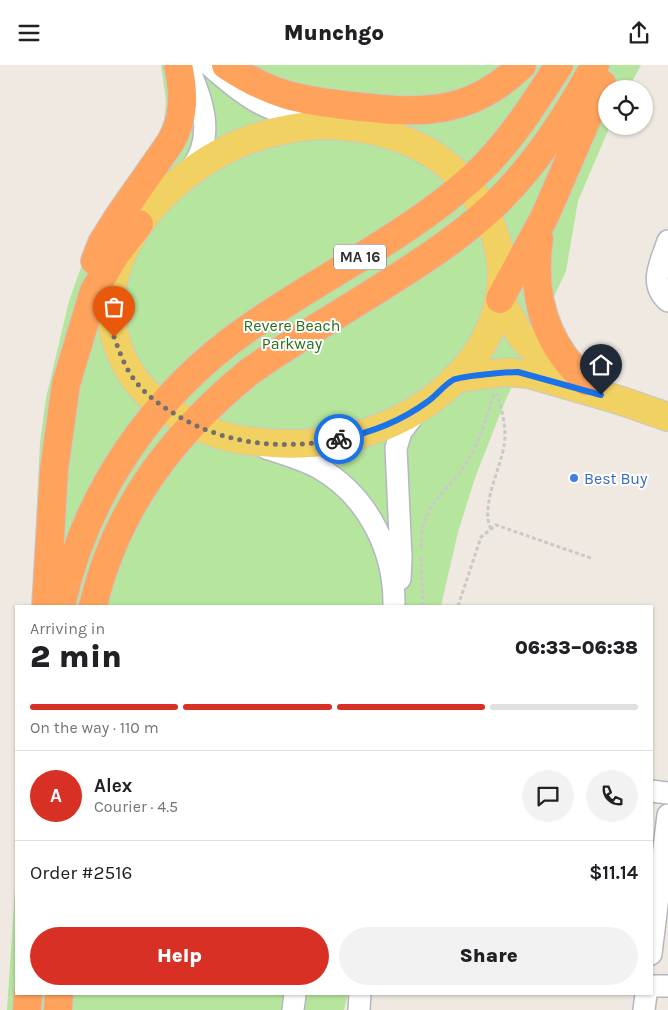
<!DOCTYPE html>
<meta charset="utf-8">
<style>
body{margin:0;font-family:Karla,sans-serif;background:#f2f2f2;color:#202124;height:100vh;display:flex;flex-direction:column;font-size:19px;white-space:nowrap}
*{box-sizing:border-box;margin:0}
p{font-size:16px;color:#757577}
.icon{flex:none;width:28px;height:28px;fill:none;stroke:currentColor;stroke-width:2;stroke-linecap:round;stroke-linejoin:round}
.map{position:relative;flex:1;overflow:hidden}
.details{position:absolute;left:15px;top:540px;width:638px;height:390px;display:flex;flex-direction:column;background:#fff;border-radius:0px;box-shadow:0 1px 4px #0004}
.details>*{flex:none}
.buttons{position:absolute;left:598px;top:15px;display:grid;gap:10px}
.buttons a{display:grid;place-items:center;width:55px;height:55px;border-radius:50%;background:#fff;box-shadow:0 1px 4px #0004;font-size:25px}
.pin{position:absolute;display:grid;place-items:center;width:42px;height:42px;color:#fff;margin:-51px -21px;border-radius:50% 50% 50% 0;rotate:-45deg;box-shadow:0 0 5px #0007}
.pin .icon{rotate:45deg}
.courier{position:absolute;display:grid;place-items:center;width:50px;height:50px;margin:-25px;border:4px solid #1a73e8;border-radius:50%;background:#fff;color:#222;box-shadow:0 1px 6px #0007}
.overview em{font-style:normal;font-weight:800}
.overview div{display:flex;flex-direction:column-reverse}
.overview{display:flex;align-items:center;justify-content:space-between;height:85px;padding:0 15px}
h1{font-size:32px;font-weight:800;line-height:38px}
.bar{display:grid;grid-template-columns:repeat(4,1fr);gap:8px 5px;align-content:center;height:60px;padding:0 15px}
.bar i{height:6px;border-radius:4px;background:#e0e0e0}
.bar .active{background:#d93025}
.bar p{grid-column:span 4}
.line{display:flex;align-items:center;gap:12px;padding:0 15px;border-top:1px solid #e0e0e0}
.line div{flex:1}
.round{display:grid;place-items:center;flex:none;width:52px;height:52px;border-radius:26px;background:#f2f2f2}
.cta{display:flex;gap:10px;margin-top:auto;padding:10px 15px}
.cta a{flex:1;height:58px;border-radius:30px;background:#d93025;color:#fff;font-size:20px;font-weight:800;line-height:58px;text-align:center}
.cta a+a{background:#f2f2f2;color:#202124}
header{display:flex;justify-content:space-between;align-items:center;height:65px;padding:0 15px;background:#fff;font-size:22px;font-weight:800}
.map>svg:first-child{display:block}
.green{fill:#b6e59e}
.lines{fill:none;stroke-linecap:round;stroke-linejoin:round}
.minor-casing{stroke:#b4b7c1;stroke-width:24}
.major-casing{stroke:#c9c9c9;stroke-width:30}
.highway-casing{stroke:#c9c9c9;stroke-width:30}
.path{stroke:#c9c9c9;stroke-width:3;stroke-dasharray:4 2.5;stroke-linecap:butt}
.minor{stroke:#fff;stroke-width:21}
.major{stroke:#f2d163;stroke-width:28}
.highway{stroke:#ffa35c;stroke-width:28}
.done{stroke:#726f6d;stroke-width:5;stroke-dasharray:0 9}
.route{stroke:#1a73e8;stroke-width:6}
.shop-dot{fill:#3f7fe0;stroke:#fff;stroke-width:2}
.labels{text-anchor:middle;stroke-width:4;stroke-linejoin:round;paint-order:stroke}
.shield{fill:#fff;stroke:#6d6d6d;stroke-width:1}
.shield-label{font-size:15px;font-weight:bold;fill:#2e2e2e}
.park-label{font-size:16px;fill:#2c6e1b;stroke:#fff}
.shop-label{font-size:16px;fill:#366cbe;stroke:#fff;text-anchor:start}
</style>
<header><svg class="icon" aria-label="menu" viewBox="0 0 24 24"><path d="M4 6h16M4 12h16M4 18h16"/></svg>Munchgo<svg class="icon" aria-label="share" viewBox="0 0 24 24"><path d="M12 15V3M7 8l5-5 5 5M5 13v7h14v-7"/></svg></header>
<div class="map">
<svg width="668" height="945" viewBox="0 0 668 945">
<rect width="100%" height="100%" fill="#efe9e1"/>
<path class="green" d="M161,0H641L628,24H606V61H610L578,136L566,206L506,334L476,410L458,467L441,541H32L40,377L46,333L69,236L91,174L148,87L158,71L164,56L166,36Z
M16,810V929H348L344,945H7Z"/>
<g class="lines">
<g class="minor-casing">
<path id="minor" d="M187,0C203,35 216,73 190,105
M209,0C247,34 266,47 318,56
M668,176C661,198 648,218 668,236
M266,383C284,389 303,394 319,403C368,431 395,486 394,541
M400,514L401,493L396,383L401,367L417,346
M651,726L668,728
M651,889L668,750
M651,921H668
M293,945L295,929
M359,945L360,929
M644,945L646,929"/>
</g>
<g class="major-casing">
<path id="major" d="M322,60C379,61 436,78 471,125C541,219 481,323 382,362C340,378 294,382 250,376C219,373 193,361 167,344C139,326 122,301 114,268C95,187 167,111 236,80C263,68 292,62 322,60Z
M500,234L520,270L528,279L580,313
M454,314L506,307L529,309L619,335L668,352"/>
</g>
<g class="highway-casing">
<path id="highway" d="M226,0C271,30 299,35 352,41C420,49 470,51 522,0
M539,174C531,229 544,278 586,316
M95,196L102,178L119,151L170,78C185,53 184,28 178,0
M500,234L545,151L602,19
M46,541L54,405L66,319L94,226L115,190L139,159
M61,541C85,428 155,327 250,262C324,210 407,172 474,111C508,80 534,39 559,0
M93,541C116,443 172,370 249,307C290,278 334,252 377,225C418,199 458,174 493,141C536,100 567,51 595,0
M27,945L28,929
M58,945L59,929"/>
</g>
<path class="path" d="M491,464C480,442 500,405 504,381C507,365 502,344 497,328
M421,483C420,438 448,428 469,394C480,374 487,351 494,329
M421,492L423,541
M458,541L481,472L496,460L591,493"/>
<use href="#minor" class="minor"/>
<use href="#major" class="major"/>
<use href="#highway" class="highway"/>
</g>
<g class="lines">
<path class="done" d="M114,272C119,285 123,298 131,310C140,324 153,335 167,344C218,379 279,386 339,374"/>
<path class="route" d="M339,374C370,368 401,356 427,337C436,331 444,320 453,315C460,311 508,307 518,307L601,330"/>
</g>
<circle class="shop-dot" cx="574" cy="413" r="5"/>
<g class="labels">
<rect class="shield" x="334" y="179.5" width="52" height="25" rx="4"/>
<g class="shield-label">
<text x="360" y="197">MA 16</text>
</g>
<g class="park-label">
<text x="292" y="266">Revere Beach<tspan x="292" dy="18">Parkway</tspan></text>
</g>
<g class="shop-label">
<text x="584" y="419">Best Buy</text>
</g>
</g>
</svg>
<div class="buttons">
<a><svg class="icon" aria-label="locate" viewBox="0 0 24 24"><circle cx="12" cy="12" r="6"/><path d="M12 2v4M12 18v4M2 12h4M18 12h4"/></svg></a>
</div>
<div class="pin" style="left:114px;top:272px;background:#ea580c"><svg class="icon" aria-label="bag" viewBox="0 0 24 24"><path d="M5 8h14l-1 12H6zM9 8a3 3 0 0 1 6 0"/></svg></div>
<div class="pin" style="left:601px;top:330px;background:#1f2937"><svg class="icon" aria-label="home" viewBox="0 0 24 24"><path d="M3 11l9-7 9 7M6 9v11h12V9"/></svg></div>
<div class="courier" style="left:339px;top:374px"><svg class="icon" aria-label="bike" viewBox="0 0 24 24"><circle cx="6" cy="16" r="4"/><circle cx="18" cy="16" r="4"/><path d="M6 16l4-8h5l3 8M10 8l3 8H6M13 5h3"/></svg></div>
<section class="details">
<div class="overview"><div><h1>2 min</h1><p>Arriving in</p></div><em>06:33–06:38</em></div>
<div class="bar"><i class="active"></i><i class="active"></i><i class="active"></i><i></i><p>On the way · 110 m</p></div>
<div class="line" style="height:90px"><b class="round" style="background:#d93025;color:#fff">A</b><div><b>Alex</b><p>Courier · 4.5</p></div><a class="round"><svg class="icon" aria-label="chat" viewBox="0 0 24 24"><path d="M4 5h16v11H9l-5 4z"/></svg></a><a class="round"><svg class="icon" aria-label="phone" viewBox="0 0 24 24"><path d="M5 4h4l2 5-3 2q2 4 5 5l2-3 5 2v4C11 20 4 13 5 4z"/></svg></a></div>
<div class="line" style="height:65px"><div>Order #2516</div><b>$11.14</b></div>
<div class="cta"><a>Help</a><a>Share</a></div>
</section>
</div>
